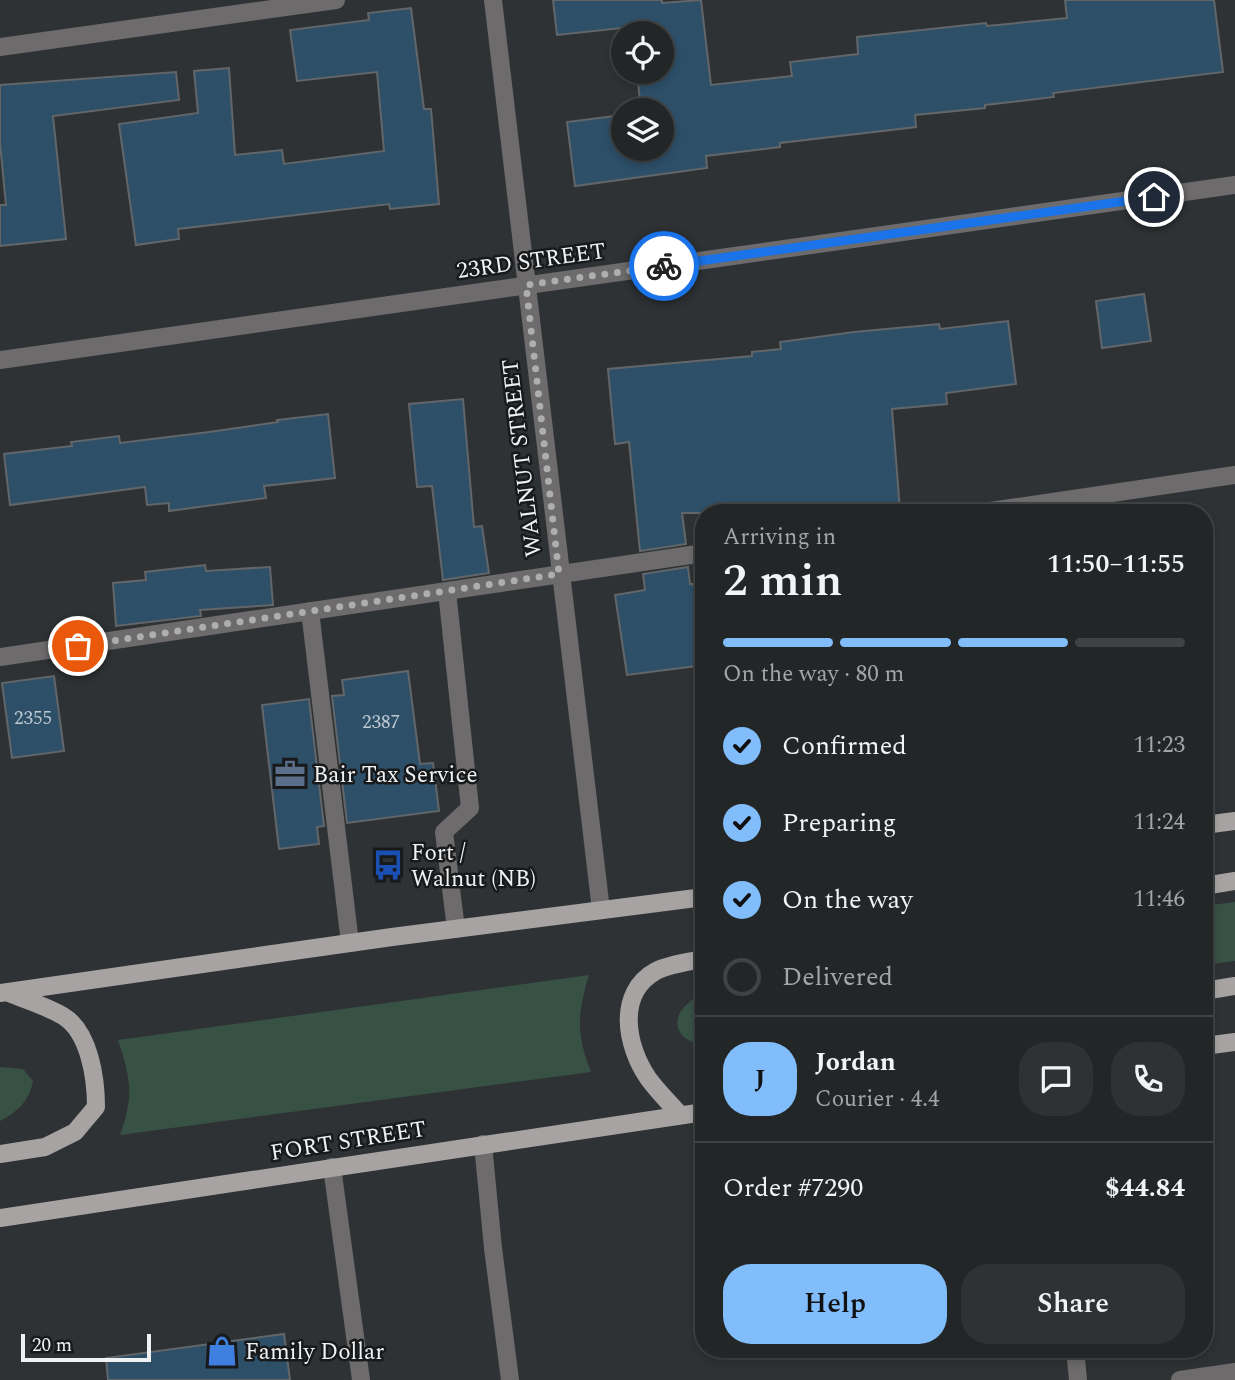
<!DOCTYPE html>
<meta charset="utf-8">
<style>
body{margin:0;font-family:Spectral,serif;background:#2f3233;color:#f1f3f6;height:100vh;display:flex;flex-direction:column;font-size:26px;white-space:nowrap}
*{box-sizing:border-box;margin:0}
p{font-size:23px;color:#a3a5a7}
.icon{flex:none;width:38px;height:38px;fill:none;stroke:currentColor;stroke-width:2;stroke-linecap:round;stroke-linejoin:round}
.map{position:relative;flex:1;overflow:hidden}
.sheet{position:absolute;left:695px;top:504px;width:518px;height:854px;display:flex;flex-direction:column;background:#232627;border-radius:28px;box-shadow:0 4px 10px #0003,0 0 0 2px #404344}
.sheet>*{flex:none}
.fabs{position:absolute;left:611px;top:21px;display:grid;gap:14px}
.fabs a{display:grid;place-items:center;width:63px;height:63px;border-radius:50%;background:#232627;box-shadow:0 4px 10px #0003,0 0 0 2px #404344;font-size:35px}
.scale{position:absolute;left:21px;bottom:18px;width:130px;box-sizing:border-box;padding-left:7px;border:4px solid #eff1f2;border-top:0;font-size:19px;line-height:24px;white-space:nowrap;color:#eff1f2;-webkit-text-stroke:5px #18191a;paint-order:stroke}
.pin{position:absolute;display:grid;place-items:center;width:60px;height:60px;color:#fff;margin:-30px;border:4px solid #fff;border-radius:50%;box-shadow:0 2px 7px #0007}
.courier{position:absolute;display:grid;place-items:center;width:70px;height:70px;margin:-35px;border:5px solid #1a73e8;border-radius:50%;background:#fff;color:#222;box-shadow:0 2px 9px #0007}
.headline em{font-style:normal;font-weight:600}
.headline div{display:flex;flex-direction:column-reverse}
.headline{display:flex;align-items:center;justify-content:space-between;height:119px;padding:0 28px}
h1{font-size:46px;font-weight:600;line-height:52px}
.bar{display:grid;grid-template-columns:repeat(4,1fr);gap:10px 7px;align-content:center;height:84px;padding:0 28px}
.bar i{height:9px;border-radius:5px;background:#404344}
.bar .active{background:#81bdfa}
.bar p{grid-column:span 4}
.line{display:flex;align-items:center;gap:18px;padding:0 28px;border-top:2px solid #404344}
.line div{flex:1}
.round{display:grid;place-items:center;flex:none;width:74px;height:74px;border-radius:28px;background:#2f3233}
ol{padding:0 28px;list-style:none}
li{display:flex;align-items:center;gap:21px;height:77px}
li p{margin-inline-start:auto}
li .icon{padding:7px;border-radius:50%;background:#81bdfa;color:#111;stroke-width:4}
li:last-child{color:#a3a5a7}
li i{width:38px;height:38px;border:4px solid #404344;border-radius:50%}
.cta{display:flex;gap:14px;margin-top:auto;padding:14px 28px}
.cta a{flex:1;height:80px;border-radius:28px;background:#81bdfa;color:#111;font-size:28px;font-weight:600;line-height:80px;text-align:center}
.cta a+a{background:#2f3233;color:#f1f3f6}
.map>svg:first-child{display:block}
.green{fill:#375145}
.building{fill:#2d4f68;stroke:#636668;stroke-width:2}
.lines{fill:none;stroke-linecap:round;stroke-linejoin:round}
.service{stroke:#6d6b6b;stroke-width:18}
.minor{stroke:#6d6b6b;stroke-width:18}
.primary{stroke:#a7a3a3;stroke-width:18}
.done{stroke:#acaeb0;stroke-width:7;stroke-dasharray:0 12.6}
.route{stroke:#1a73e8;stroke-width:9}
.labels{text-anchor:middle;stroke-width:5;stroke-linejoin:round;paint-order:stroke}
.number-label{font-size:19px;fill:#bec8d0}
.street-label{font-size:23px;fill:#eff1f2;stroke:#18191a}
.poi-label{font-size:23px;fill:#eff1f2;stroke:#18191a;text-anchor:start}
</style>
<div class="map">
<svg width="1235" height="1380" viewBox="0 0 1235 1380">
<rect width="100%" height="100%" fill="#2f3234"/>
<path class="green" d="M1235,902V961L1204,965V906Z
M589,975C577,1015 576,1033 591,1072L120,1135C134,1096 131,1079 118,1040Z
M703,992V1043C689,1045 672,1032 679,1015C682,1007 696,996 703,992Z
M0,1067L23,1069L33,1081C29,1102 18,1111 0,1121Z"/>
<path class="building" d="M553,0H662V3L701,0L711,85L792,76L790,62L858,54L857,37L986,23L987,26L1067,18L1065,0H1214L1223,72L1053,93L1054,97L985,105V108L915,115L916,127L780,143V147L706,156L707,168L575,186L567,122L623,115V149H662V110H641L637,72H662V33H632L631,27L557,35Z
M411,8L424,109H431L439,204L390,209L389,204L178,229L179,239L136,245L119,124L198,113L194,71L229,68L235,155L282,150L284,164L384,151L377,72L297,81L290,30L369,20L368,13Z
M176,72L179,100L53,116L66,239L0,246V205H6L0,143V85Z
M1144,294L1151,341L1102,348L1096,301Z
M1008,321L1016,384L946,393L947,404L892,409L900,510L852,513H682L686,544L640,551L629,442L615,444L608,369L752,356V352L781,349L780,342L854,332L939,324L940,329Z
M463,399L474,527L482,526L489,573L443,580L432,486L417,487L409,404Z
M328,414L335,478L264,486L266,498L169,511V503L147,505L145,487L10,505L4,454L72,446L71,442L119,436L120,443L209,432L278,422L277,420Z
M205,565L206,571L270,567L273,605L200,610L201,616L116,626L113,583L146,580L145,572Z
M688,567L690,584H693L695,593L704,592V665L627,675L615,595L645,590L643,574Z
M408,671L420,764L433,763L439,811L347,823L332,696L344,695L342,680Z
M54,676L64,751L12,758L2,683Z
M309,699L324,826L317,827L319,844L279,849L262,705Z
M284,1334L290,1380H108L106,1358Z"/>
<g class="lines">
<path class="service" d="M0,47L336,0
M977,513L1235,475
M447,591L470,808L444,832L456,929
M310,611L350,943
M0,657L704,553
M332,1167L361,1380
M1180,1380L1235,1372"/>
<path class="minor" d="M493,0L601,910
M0,360L1235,185
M483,1144L493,1248L510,1380
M1075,1349L1078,1380"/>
<path class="primary" d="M1204,825L1235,821
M1204,886L1235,881
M1204,991L1235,986
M0,993L392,937L704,897
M1204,1046L1235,1042
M680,1115C670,1103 657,1091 648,1078C626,1046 616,993 656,971C670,964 688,962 704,959
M0,1154L45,1147L75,1132L96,1107C96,1080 90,1032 63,1016C46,1006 25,1000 7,992
M0,1218L704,1112"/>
</g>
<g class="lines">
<path class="done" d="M78,646L559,574L526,285L664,266"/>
<path class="route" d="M664,266L1154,197"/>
</g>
<defs>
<g id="office-bare" transform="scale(2.415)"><path d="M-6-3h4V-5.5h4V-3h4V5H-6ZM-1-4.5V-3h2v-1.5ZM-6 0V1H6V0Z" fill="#5c6f8a" stroke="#18191a" stroke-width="2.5" paint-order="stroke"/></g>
<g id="bus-bare" transform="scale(2.415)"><path d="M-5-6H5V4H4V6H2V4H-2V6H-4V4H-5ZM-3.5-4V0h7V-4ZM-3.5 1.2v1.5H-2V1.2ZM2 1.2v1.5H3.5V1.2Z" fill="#1a4fb4" stroke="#18191a" stroke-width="2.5" paint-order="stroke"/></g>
<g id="shop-bare" transform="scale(2.415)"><path d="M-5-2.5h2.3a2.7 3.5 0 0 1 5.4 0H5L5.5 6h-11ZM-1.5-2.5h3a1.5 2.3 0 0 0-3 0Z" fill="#3f7fe0" stroke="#18191a" stroke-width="2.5" paint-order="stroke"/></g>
</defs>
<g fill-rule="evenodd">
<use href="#office-bare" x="290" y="774"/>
<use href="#bus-bare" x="388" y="865"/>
<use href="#shop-bare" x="222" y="1351"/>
</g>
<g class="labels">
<g class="number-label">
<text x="33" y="724">2355</text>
<text x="381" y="728">2387</text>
</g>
<g class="street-label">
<text transform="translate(531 260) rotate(-8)" y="8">23RD STREET</text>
<text transform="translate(521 458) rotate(-97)" y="8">WALNUT STREET</text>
<text transform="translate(348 1140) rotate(-9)" y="8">FORT STREET</text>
</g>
<g class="poi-label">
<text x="313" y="782">Bair Tax Service</text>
<text x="411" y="860">Fort /<tspan x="411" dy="26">Walnut (NB)</tspan></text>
<text x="245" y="1359">Family Dollar</text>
</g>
</g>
</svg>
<div class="fabs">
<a><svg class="icon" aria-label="locate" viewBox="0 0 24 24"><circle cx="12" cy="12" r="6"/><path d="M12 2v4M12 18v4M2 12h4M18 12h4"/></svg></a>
<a><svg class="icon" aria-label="layers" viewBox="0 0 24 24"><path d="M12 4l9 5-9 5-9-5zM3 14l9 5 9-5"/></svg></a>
</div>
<div class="scale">20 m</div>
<div class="pin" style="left:78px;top:646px;background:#ea580c"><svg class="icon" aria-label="bag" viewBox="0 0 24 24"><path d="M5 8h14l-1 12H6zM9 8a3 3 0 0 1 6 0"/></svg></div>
<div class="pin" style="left:1154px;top:197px;background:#1f2937"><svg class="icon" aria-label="home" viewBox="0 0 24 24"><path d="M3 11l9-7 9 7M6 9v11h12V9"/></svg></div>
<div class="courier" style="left:664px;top:266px"><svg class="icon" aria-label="bike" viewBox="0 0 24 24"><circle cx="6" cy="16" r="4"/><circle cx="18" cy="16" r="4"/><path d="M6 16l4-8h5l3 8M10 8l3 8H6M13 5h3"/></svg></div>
<section class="sheet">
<div class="headline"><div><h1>2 min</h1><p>Arriving in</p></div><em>11:50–11:55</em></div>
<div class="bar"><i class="active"></i><i class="active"></i><i class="active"></i><i></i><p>On the way · 80 m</p></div>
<ol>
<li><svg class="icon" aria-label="check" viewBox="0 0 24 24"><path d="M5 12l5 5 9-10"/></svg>Confirmed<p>11:23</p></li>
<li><svg class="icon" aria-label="check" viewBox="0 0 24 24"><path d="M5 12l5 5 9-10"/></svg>Preparing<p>11:24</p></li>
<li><svg class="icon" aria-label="check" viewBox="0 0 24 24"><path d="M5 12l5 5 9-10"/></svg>On the way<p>11:46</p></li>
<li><i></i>Delivered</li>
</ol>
<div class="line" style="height:126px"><b class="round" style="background:#81bdfa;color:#111">J</b><div><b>Jordan</b><p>Courier · 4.4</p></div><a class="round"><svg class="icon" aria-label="chat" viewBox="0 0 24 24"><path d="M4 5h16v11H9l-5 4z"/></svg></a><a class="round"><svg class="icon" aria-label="phone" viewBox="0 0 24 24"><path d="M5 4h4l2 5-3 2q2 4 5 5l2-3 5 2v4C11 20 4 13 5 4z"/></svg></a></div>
<div class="line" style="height:91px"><div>Order #7290</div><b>$44.84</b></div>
<div class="cta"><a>Help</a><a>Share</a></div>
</section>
</div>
